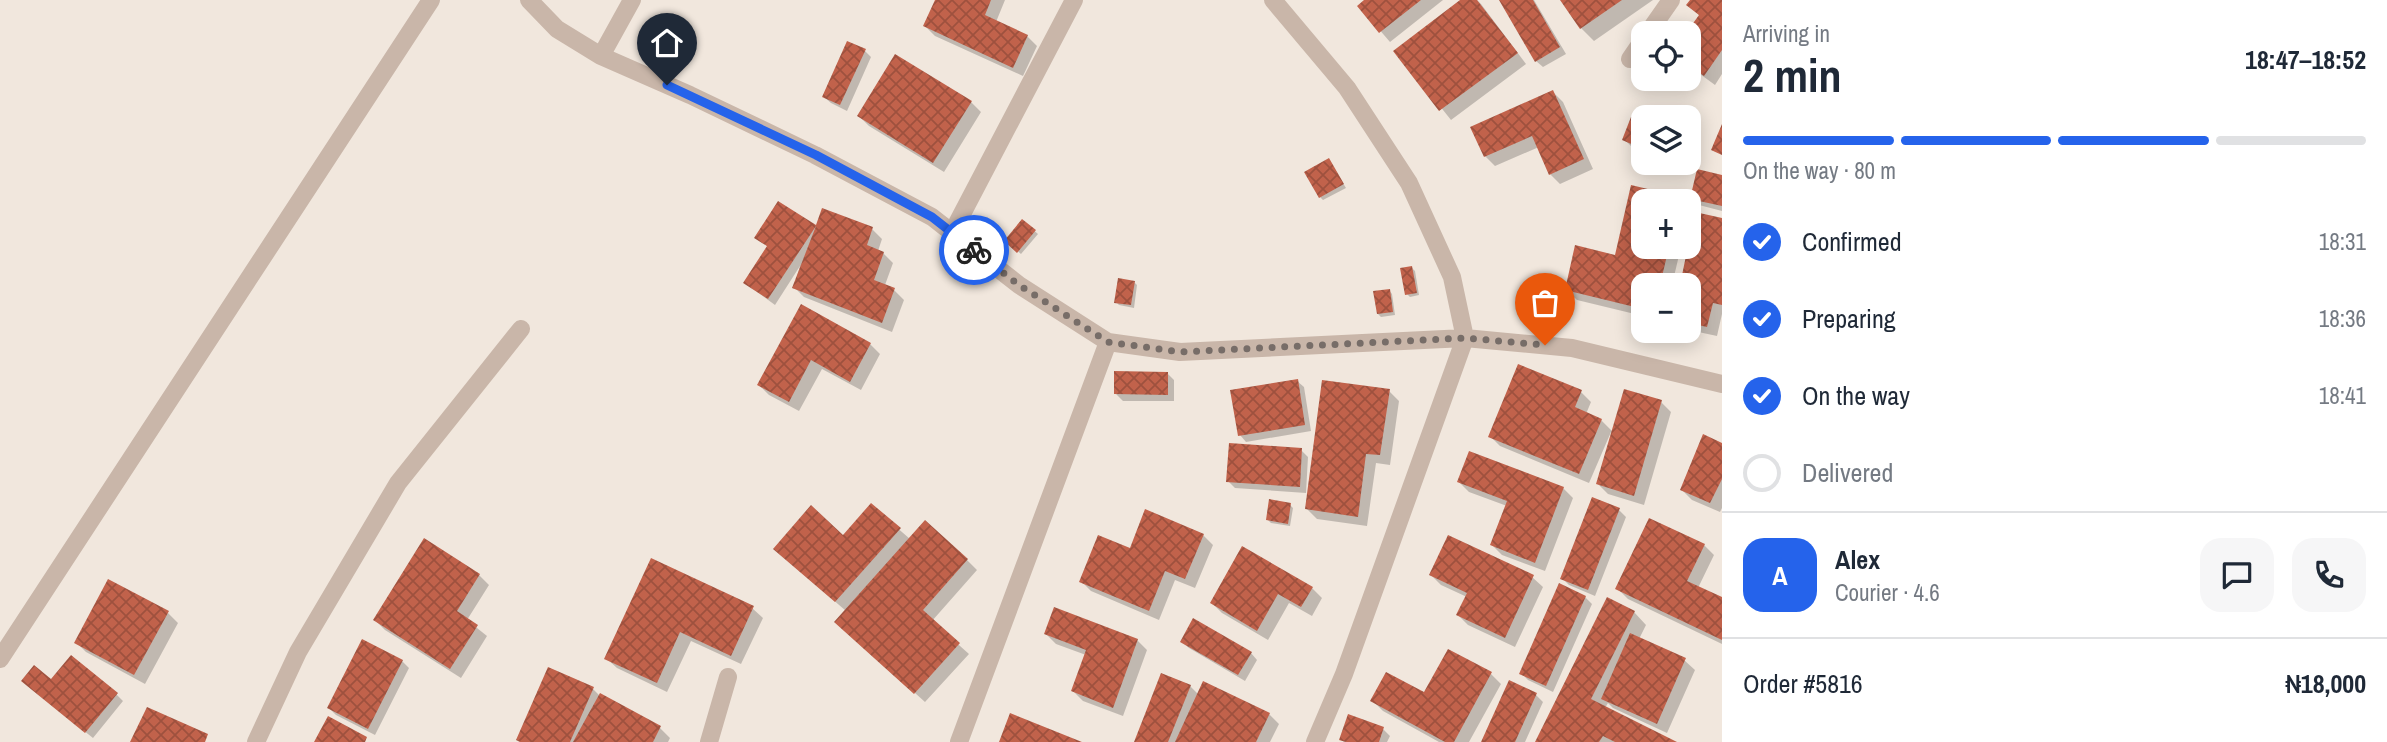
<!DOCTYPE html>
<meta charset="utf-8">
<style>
body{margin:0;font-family:"Archivo Narrow",sans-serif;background:#f6f6f7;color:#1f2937;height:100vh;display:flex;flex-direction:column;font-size:26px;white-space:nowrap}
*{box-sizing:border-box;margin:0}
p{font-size:23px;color:#747a83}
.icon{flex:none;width:38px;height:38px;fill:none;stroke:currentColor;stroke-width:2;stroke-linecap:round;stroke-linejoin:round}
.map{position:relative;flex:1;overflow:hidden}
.panel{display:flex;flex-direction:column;background:#fff;width:665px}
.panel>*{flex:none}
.buttons{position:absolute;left:1631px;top:21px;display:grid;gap:14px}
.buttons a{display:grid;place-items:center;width:70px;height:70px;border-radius:14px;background:#fff;box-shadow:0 4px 18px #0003;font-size:35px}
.pin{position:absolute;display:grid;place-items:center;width:60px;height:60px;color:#fff;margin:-72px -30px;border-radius:50% 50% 50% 0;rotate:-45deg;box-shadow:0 0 7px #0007}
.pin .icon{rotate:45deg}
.courier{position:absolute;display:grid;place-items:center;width:70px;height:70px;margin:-35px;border:5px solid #2563eb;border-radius:50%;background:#fff;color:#222;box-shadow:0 2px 9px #0007}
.headline em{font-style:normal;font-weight:700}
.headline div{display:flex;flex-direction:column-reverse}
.headline{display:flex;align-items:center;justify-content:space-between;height:119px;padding:0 21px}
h1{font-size:46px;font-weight:700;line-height:52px}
.bar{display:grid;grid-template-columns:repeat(4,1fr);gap:10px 7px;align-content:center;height:84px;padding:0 21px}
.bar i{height:9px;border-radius:5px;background:#e0e1e3}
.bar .selected{background:#2563eb}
.bar p{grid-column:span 4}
.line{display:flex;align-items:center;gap:18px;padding:0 21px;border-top:2px solid #e0e1e3}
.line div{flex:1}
.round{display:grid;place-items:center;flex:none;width:74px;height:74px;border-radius:21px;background:#f6f6f7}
ol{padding:0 21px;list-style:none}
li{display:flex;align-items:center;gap:21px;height:77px}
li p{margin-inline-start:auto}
li .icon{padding:7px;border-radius:50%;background:#2563eb;color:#fff;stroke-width:4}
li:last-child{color:#747a83}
li i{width:38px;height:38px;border:4px solid #e0e1e3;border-radius:50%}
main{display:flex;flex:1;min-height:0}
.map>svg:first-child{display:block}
.shadow{fill:#0003}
.building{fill:url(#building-cross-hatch)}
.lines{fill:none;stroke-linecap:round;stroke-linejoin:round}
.street{stroke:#c9b6a9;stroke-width:18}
.done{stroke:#776d68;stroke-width:7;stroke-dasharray:0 12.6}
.route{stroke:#2563eb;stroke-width:9}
</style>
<main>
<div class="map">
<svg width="1722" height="742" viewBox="0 0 1722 742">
<defs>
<pattern id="building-cross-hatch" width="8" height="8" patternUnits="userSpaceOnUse" patternTransform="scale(1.75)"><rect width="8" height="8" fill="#c1624b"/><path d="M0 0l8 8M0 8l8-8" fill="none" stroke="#9e513e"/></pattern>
</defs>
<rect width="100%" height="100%" fill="#f1e7dd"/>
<path class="shadow" d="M937,0H1005L996,22L1027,36L1037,46L1023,76L935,36L925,26Z
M1366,0H1443L1390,42L1359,6Z
M1463,0H1477L1481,4L1526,64L1451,120L1396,51Z
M1501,0H1534L1566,54L1543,67L1536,61Z
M1562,0H1653L1594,41L1581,28Z
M1692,0H1722V74L1715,85L1689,66L1688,33L1700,16L1688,5Z
M864,50L871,57L847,111L831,103L824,97Z
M1553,92L1563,102L1593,169L1560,184L1550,174L1539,147L1495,166L1485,156L1473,128Z
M971,102L981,112L944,172L869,126L859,116Z
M1632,119L1643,124V151L1631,146L1624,139Z
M1689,145L1693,149L1689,158Z
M1329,160L1346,188L1323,200L1320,197Z
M1670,163H1687L1684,169Z
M1722,177V211L1699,205L1692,198Z
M1633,187L1680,199L1683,201H1643V247H1681L1672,285H1643V316L1577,300L1567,290L1617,257Z
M779,203L817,228L872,229L882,239L878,251L883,253L893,263L885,285L894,290L904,300L892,332L804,297L794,287L800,266L775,305L745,283L768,247L756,237Z
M1696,215L1722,220V314L1717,336L1689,330V285H1682Z
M1023,221L1038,234L1021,254L1006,241Z
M1412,268L1415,271L1419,295L1410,297L1407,294Z
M1134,282L1137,285L1134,308L1119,305L1116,302Z
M1389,290L1392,294L1395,315L1381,317L1378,314Z
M801,307L870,344L880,354L861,390L822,369L799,411L769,395L759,385Z
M1167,373L1174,380V401H1123L1116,394Z
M1297,381L1304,387L1311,431L1246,442L1240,435Z
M1389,391L1399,401L1390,465L1376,463L1367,526L1317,519L1307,509Z
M1581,392L1591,402L1586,414L1601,420L1613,432L1661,402L1671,412L1644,505L1608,494L1598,484L1613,433L1611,432L1589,483L1500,446L1490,436Z
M1722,444V508L1720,512L1692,500L1682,490Z
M1301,450L1308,457L1306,493L1235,488L1228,481Z
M1459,482L1563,488L1573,498L1545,571L1502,555L1492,545L1507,506L1469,492Z
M871,505L910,539L967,560L977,570L932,621L969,654L925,702L846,631V611L786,559L843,537Z
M1290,505L1293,508L1290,526L1271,523L1268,520Z
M1619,510L1626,517L1595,596L1569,585L1562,578Z
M1203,535L1213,545L1195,588L1175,580L1159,620L1091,591L1081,581L1131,550Z
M425,540L479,575L489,585L467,620L487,636L461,678L385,630L375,620Z
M1704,545L1714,555L1698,588L1722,599V644L1628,599L1618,589Z
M652,560L752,608L763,618L741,664L691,641L667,692L617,668L606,658Z
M1431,575L1532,577L1543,587L1515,647L1468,625L1458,615L1467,597L1441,585Z
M1312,588L1322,598L1312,616L1289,603L1268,640L1222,613L1212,603Z
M1585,597L1592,604L1553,692L1528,680L1521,673Z
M1634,612L1646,625L1639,639L1684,660L1695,670L1667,733L1613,708L1608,703L1605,708L1673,742H1537Z
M168,613L178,623L145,684L86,652L76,642Z
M1046,634L1137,640L1147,650L1123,716L1083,701L1073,691L1086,655L1056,644Z
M1182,642L1251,653L1257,660L1245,681L1189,648Z
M402,661L409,668L375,735L336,715L329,708Z
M1491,674L1501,684L1469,742H1439L1383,711L1373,701L1425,695Z
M52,682L116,694L123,701L93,738L30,688Z
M1510,682L1536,695L1543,702L1525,742H1483Z
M1190,686L1199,695L1269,714L1279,724L1270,742H1136Z
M593,689L600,696L660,728L670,738L668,742H520Z
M1383,729L1390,736L1387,742H1344L1341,739Z"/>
<path class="building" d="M935,0H991L985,15L1028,35L1013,68L923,26Z
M1364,0H1421L1379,33L1357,6Z
M1460,0H1477L1518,53L1439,111L1393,51Z
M1499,0H1533L1560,47L1535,62Z
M1560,0H1622L1580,29Z
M1690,0H1722V50L1704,76L1689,65V33H1686L1699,15L1686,5Z
M847,41L866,49L840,105L822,97Z
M895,54L972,101L933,163L857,116Z
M1553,90L1584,159L1549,175L1532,136L1484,157L1470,127Z
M1631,117L1643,122V149L1622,140Z
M1722,124V155L1711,150Z
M1329,158L1344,184L1319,198L1304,172Z
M1697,169L1722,175V206L1690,199Z
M1631,185L1681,197L1680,201H1643V247H1669L1660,285H1643V309L1565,290L1575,245L1615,255Z
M778,201L816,225L822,208L873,227L867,245L884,252L874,280L895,288L882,323L792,288L816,226L768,299L743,283L767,246L754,238Z
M1695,212L1722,218V305L1713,303L1707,327L1689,323V285H1680Z
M1022,219L1036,230L1017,253L1004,241Z
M1412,266L1417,293L1405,295L1400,268Z
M1118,278L1135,281L1131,305L1114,303Z
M1390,289L1393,312L1377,314L1373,291Z
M801,304L871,343L850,382L811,360L789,402L757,385Z
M1518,364L1582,390L1575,407L1602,419L1579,474L1488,437Z
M1114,371L1168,372V395L1114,394Z
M1298,379L1305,425L1238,436L1230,390Z
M1322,380L1390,389L1380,455L1366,454L1358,517L1305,509Z
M1624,389L1662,400L1634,496L1596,484Z
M1703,434L1722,443V479L1710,503L1680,490Z
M1229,443L1302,448L1300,487L1226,482Z
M1469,451L1564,487L1535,563L1490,545L1507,501L1457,482Z
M1592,497L1620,508L1588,590L1560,579Z
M1269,499L1291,503L1288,524L1266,520Z
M871,503L901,528L835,602L773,549L811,505L843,535Z
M1145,509L1204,534L1185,579L1165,571L1149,611L1079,582L1098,535L1130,548Z
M1649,518L1705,544L1687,581L1722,597V640L1615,589Z
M925,520L968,559L923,610L960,643L914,694L834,622Z
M1448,535L1534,575L1505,638L1456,615L1467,593L1429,575Z
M424,538L480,574L457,611L478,625L450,669L373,620Z
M1242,546L1313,587L1301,607L1278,594L1257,631L1210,603Z
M651,558L754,606L731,656L680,632L657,683L604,659Z
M108,579L169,611L134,675L74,643Z
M1559,583L1586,596L1546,686L1519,674Z
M1607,597L1635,611L1591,699L1677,742H1615L1603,736L1599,742H1535Z
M1054,607L1138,639L1113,708L1071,691L1086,650L1044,634Z
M1193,618L1252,652L1238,675L1180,642Z
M1630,633L1686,658L1657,724L1601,699Z
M362,639L403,660L368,729L327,708Z
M1448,649L1492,672L1454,742H1445L1370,701L1386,672L1424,692Z
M71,655L118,693L85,733L21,681L34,665L51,679Z
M548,667L594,687L570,742H520L516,740Z
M1161,673L1191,685L1168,742H1134Z
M1509,680L1537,693L1515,742H1481Z
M1203,681L1270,713L1256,742H1175Z
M600,693L661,726L653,742H573Z
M147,707L208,734L205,742H130Z
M1010,713L1082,742H999Z
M1348,714L1384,727L1379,742H1346L1339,740Z
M328,716L367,737L365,742H314Z"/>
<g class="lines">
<path class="street" d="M529,0L557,29L601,56L690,95L815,155L932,217L1019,285L1108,342L1180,352L1465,338L1572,348L1722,384
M1273,0L1347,88L1409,183L1452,277L1465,338L1344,674L1315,742
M1648,33L1671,0
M601,56L632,0
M1630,59L1643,40
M952,233L1074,0
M0,659L431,0
M256,742L298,652L398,483L521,329
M709,742L728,677
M959,742L1108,342"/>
</g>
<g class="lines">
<path class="done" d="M974,250L1019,285L1108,342L1180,352L1465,338L1545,345"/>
<path class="route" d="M667,85L816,155L932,217L974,250"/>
</g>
</svg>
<div class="buttons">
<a><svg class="icon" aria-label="locate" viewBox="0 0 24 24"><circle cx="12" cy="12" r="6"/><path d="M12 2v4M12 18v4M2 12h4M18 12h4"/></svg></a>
<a><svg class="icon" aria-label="layers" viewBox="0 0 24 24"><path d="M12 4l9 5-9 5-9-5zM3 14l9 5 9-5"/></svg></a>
<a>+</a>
<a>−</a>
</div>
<div class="pin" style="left:1545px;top:345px;background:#ea580c"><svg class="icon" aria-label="bag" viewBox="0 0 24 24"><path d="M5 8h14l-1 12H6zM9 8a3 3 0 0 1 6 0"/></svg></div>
<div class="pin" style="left:667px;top:85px;background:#1f2937"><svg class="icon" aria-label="home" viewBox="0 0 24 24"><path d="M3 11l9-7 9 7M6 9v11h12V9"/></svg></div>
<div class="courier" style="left:974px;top:250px"><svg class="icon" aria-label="bike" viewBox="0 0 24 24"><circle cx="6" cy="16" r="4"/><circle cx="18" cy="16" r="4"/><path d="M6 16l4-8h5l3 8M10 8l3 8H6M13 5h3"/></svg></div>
</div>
<section class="panel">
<div class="headline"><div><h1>2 min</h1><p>Arriving in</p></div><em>18:47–18:52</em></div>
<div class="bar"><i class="selected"></i><i class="selected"></i><i class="selected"></i><i></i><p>On the way · 80 m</p></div>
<ol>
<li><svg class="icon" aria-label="check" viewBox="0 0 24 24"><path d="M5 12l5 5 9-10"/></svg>Confirmed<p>18:31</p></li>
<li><svg class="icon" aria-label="check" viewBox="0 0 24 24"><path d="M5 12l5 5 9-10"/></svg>Preparing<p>18:36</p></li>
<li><svg class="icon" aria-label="check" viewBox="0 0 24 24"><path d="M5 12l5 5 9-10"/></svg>On the way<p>18:41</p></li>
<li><i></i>Delivered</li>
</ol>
<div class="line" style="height:126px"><b class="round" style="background:#2563eb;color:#fff">A</b><div><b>Alex</b><p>Courier · 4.6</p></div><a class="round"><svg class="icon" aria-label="chat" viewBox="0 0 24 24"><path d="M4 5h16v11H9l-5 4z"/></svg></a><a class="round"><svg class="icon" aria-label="phone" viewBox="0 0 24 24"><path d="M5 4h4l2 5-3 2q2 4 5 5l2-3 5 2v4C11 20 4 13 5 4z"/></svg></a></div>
<div class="line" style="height:91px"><div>Order #5816</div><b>₦18,000</b></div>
</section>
</main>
